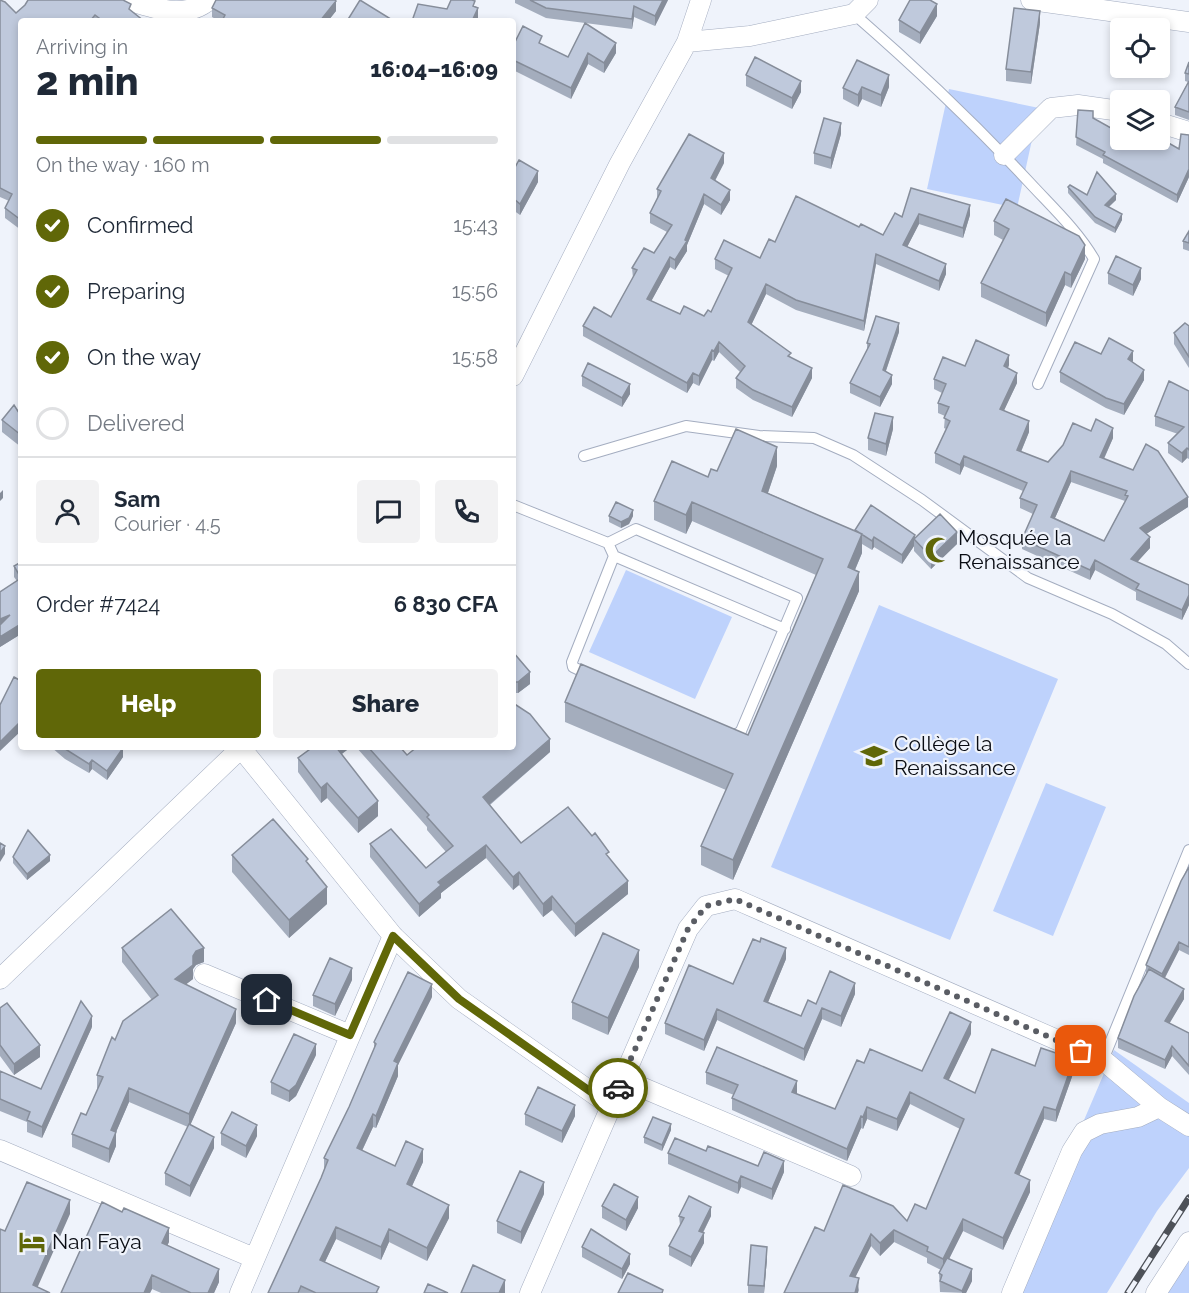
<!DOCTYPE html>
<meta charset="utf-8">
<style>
body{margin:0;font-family:Raleway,sans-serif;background:#f2f2f3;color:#1f2937;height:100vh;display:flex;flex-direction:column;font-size:22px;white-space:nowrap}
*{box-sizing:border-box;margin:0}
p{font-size:20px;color:#747a83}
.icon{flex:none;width:33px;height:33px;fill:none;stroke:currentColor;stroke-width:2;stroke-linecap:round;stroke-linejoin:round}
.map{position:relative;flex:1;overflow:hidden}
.drawer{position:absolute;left:18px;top:18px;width:498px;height:732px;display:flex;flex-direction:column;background:#fff;border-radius:6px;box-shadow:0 3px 9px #0003}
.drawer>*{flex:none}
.tools{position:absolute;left:1110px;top:18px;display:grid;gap:12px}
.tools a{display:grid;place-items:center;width:60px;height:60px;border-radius:6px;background:#fff;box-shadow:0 3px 9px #0003;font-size:30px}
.pin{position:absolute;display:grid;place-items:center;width:51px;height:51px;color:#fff;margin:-26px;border-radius:12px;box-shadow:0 3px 9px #0006}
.courier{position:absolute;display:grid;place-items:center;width:60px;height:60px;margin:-30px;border:4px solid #606708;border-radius:50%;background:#fff;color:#222;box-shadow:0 2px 8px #0007}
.head em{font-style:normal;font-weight:800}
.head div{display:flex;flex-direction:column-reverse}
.head{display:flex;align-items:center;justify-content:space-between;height:102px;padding:0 18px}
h1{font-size:39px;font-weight:800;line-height:45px}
.bar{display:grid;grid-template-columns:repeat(4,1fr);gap:9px 6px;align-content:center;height:72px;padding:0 18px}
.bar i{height:8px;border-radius:4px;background:#e0e1e3}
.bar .on{background:#606708}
.bar p{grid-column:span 4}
.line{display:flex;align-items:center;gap:15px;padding:0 18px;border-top:2px solid #e0e1e3}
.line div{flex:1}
.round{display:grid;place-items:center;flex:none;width:63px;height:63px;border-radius:6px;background:#f2f2f3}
ol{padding:0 18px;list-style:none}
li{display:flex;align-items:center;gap:18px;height:66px}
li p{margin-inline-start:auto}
li .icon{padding:6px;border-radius:50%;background:#606708;color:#fff;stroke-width:4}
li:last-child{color:#747a83}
li i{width:33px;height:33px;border:3px solid #e0e1e3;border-radius:50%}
.action{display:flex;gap:12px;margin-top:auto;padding:12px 18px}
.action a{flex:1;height:69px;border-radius:6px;background:#606708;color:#fff;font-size:24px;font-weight:800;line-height:69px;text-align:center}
.action a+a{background:#f2f2f3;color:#1f2937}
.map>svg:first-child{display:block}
.green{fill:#bed2fc}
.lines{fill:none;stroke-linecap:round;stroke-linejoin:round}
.lane-casing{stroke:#a4adc0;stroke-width:12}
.street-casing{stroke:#a4adc0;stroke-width:21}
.lane{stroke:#fff;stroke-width:10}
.street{stroke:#fff;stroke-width:20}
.rail-casing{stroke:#4d5158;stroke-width:7}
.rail{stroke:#eff3fb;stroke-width:4.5;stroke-dasharray:14;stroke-linecap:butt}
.wall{fill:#a4adbd;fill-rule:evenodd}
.shaded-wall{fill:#868d9a}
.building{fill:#bfc9dc;stroke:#868d9a;stroke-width:1.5;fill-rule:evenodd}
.done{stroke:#5a5d64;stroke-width:6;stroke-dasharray:0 10.8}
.route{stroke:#606708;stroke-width:8}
.labels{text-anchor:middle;stroke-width:4.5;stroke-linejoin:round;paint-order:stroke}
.poi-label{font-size:21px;fill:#090c13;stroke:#eff3fb;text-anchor:start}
</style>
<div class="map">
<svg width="1189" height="1293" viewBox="0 0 1189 1293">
<rect width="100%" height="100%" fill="#eff3fb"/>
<path class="green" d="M949,89L1039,108L1017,208L927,189Z
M626,570L732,617L695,699L589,652Z
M879,605L1058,679L950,940L771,867Z
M1046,783L1106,807L1053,936L993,911Z
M1114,1050L1189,1103V1168L1157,1211L1107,1293H1010Z
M1189,1258V1293H1168Z"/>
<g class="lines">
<g class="lane-casing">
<path id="lane" d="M854,14C915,67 974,123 1029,182C1052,207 1077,230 1094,259L1038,384
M584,456L686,426L759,436L814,438L853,455L922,500L1028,578L1112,614L1166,644L1189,664
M513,505L608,543L614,556L785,629
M608,543L636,529L797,598L741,731L737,734H728
M590,675L573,667L572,662L614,556
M1103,1060L1189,850"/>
</g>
<g class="street-casing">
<path id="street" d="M128,0C153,8 186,20 209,0
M1031,0L1189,22
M687,42L750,36L854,14L868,0
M1160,123L1189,132
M1004,155L1051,108L1078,105L1120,111
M513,376L620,163L687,42L701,0
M241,748L393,936L459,999L611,1106
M204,974L350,1035
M0,979L242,747
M622,1079L851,1176
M0,1150L254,1258
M240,1293L393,936
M530,1293L688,929L706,906L735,899L1103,1060L1159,1107L1189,1126
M1012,1293L1072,1151L1084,1132L1100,1124L1138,1117L1159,1107
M1156,1293L1189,1242"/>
</g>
<use href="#lane" class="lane"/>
<use href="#street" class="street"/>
<g class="rail-casing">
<path id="rail" d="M1128,1293L1189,1198"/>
</g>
<use href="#rail" class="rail"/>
</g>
<path class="wall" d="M0,0L16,13L131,11L144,21H21V230L5,218V208L9,201L0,197Z
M515,0H668L655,26L634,17L632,29L546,18L515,3Z
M212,8L336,11L328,21H219L212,17Z
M937,16L920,44L899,32V20Z
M585,23L616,53L604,73L588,64L571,99L513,70V46L542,45L568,57Z
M1040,23L1031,84L1006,81V69Z
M1189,62V120L1175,115V107L1188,82L1185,81V73Z
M746,75L801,92L792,109L746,86Z
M889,87L881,107L862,99L858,107L843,99V88Z
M1078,110L1118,132L1179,149L1189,135V177L1177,203L1103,163V159L1076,145Z
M841,134L831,169L814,164V153Z
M724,163L715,181L730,200L721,215L704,204L687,245V251L675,270L670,267L651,301L680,314L704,316L711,312L729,276L715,269V259L760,258L775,242L859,227L883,235L902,217L911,188L970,215L963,238L919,224L907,247L946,274L939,291L876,264L864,331L796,310L766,294L751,325L791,357L812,378L792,417L753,400L736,388V378L740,372L719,352L714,361L712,360L699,386L693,383L687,393L583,336V326L611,317L633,278L632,268L654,253L667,232L650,223V213L657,199V189Z
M513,171L538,182L520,215L513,210Z
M1068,187L1087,195L1116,200L1109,207L1122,220L1115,233L1095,223L1068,193Z
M994,221L1085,259L1071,288L1065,285L1046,327L981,297V283L1003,240L994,235Z
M1189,231V251L1183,249V241Z
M1108,273L1141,279L1133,296L1108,284Z
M1189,326V368L1174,344V333Z
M899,332L886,371L892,384L880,407L850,393V383L867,350V343Z
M1101,354L1133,362L1144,380L1124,415L1106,408L1060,382V372Z
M1009,365L1008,368L1017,383L1004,410L1029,432L1021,452L1048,462L1091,431L1113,438L1104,459L1188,507L1146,534L1150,548L1137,562L1189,585V605L1182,620L1136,600V592L1095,570L1090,580L1022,549V539L1033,514L1020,508V498L1023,491L964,466L960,475L935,463V453L946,429L944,428L945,416L938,413V403L942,393L934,389V379L965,366ZM1071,482L1125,501L1104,541L1055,518Z
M582,376L630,394L622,407L582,386Z
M1189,391V459L1187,458L1182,463L1168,453V443L1178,434L1155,426V416Z
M21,416V447L2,432V420Z
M893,429L886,456L868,450V438Z
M777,466L768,493L855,531L915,538L957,544L931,569L914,551V546L902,564L874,547L872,550L862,544V553L855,570L859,591L733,880L701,865V846L726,790L565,722V702L748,735L816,575L692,521L686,534L654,520V501L708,477L717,471Z
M609,516H633L629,524L621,528L609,522Z
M21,562V634L0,647L17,581L14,577V566Z
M513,652L530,684L518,693H513Z
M51,747H121L123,757L107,780L92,769L89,773L65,759Z
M313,747H351L342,754L378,816L358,833L327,798L321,803L298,772V758Z
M356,747H400L407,755L550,752L490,805L521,843L609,858L628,894L575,937L552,910L543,917L519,885L513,890L486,858L441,893V898L419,917L370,857V844L426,868L446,852L427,830V827Z
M232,855L308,863L327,904L289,938L232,872Z
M13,857L50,861L27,880L13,863Z
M1189,867V955L1179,950L1165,978L1184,999L1169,1023L1189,1033V1075L1172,1056L1165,1069L1118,1048V1038L1146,974V965Z
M122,948L204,962L196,965L193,969V979L186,984L236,1023L190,1125L214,1148L190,1197L165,1185V1173L188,1127L129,1102L116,1132V1146L109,1163L72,1147V1134L86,1115L98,1089L97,1088V1075L115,1040L152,1000L122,962Z
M786,959L768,1002L801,1016L816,1004L855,994L841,1027L822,1019L804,1061L717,1020L704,1051L665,1034V1023L733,984Z
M639,967L608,1035L572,1019V1002Z
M352,980L335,1016L313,1006V995Z
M432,997L398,1065V1076L376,1128L373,1127L362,1151L395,1166L423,1162L412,1186L449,1218L427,1261L389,1242L381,1260L336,1239L325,1262L379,1293H268L321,1178L324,1170V1158L349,1107L374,1049V1042Z
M0,1008L40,1057L14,1075L0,1056Z
M92,1027L42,1138L27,1132V1122L0,1111V1071L41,1089Z
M971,1034L948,1080L975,1093L1035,1066L1074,1071L1056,1122L1044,1119L1019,1175L1030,1192L1003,1250L963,1231L949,1259L972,1281L966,1293L940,1292L939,1273L941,1270L927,1263V1258L894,1242L880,1256L871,1246L855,1277L859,1290L858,1293H784L824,1231L907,1221L926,1209L960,1129L910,1104L897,1131L867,1119L863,1129L861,1128L847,1161L732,1110V1098L734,1095L706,1084V1072L797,1093V1094L835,1109L864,1063L922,1071Z
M316,1055L296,1096L289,1102L271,1094V1082Z
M525,1114L575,1116L562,1143L525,1125Z
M671,1130L662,1151L644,1143V1137Z
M221,1133L257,1136L246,1158L221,1145Z
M706,1151L758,1166L784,1172L772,1200L741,1187L738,1194L668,1164V1153Z
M544,1194L521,1244L497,1233V1221Z
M602,1206L638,1208L626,1231L602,1218Z
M679,1216H711L703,1233L704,1243L691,1267L669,1255V1246L680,1225Z
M169,1242L167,1245L219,1282L214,1293H161L152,1289L150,1293H61Z
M582,1247L630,1264L622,1279L582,1257Z
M767,1258L764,1293H748V1285Z"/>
<path class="shaded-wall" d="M663,0H668L655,26V16Z
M336,1V11L328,21H320Z
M937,4V16L920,44V33Z
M634,6V17L632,29V19Z
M478,8V18L476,21H472Z
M1040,11V23L1031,84V72Z
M616,43V53L604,73V63Z
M588,53V64L571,99V88Z
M889,75V87L881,107V95Z
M801,81V92L792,109V98Z
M862,87V99L858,107V95Z
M841,123V134L831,169V158Z
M724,153V163L711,188V178Z
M1189,169V177L1177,203V195Z
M538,171V182L520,215V204Z
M730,190V200L721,215V205Z
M704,194V204L687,245V251L675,270V260L685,240Z
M1116,194V200L1105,210V205Z
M970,205V215L963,238V228Z
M919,214V224L903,255V245Z
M1122,214V220L1115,233V228Z
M1085,245V259L1071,288V275Z
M876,254V264L864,331V321Z
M670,257V267L647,309V299Z
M946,264V274L939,291V281Z
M1141,268V279L1133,296V285Z
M1065,272V285L1046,327V313Z
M766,284V294L748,332V322Z
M899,323V332L883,379V370Z
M719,342V352L714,361V351Z
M712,350V360L699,386V376Z
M1133,351V361L1128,369V359Z
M1009,355V365L1004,377V366Z
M812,368V378L792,417V407Z
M1144,370V380L1124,415V404Z
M693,373V383L687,393V383Z
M1017,373V383L1000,419V409Z
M892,375V384L880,407V397Z
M630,384V394L622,407V398Z
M893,417V429L886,456V444Z
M1029,421V432L1017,461V450Z
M1113,428V438L1100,467V457Z
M777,447V466L762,510V491Z
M1187,448V458L1182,463V453Z
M964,456V466L960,475V465Z
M1071,471V482L1051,527V517Z
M3,490V498L0,501V493Z
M1188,497V507L1140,538V528Z
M692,502V521L686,534V515Z
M633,510V516L629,524L621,528V522Z
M957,532V544L931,569V557Z
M862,534V553L848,586V567Z
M915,535V540L914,539V546L902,564V555Z
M874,537V547L872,550V541Z
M1150,537V548L1131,569V559Z
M1095,560V570L1090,580V570Z
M859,572V591L733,880V860Z
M1189,595V605L1182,620V610Z
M10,615L0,629V619Z
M21,624V634L0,647V637Z
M530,672V684L518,693V682Z
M21,721V731L0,751V742Z
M550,739V752L483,810V797Z
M340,747H351L340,755Z
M123,748V757L107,780V771Z
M92,760V769L89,773V764Z
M327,783V798L321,803V788Z
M378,801V816L358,833V818Z
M486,845V858L441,893V898L419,917V904L438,882Z
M5,846V854L0,862V853Z
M50,855V861L27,880V874Z
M519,872V885L513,890V877Z
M628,881V894L575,937V924Z
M327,887V904L289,938V920Z
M552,896V910L543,917V904Z
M1179,942V950L1162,983V974Z
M204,948V962L196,965L193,969V979L175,993V979L196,951Z
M786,948V959L764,1012V1001Z
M639,950V967L608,1035V1018Z
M352,968V980L335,1016V1004Z
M855,983V994L841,1027V1016Z
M432,984V997L398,1065V1076L376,1128V1116L394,1061Z
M1184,989V999L1165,1031V1021Z
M822,1008V1019L804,1061V1049Z
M236,1009V1023L189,1128V1114Z
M717,1009V1020L704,1051V1040Z
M92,1016V1027L42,1138V1127Z
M971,1022V1034L944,1090V1078Z
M316,1044V1055L296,1096L289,1102V1091Z
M40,1045V1057L14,1075V1064Z
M1172,1046V1056L1165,1069V1060Z
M1074,1059V1071L1056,1122V1110Z
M797,1081V1093L792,1104V1092Z
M129,1088V1102L111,1144V1130Z
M910,1092V1104L897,1131V1119Z
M575,1105V1116L562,1143V1131Z
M867,1107V1119L863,1129V1117Z
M1044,1107V1119L1015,1185V1173Z
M373,1114V1127L357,1161V1148Z
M861,1116V1128L847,1161V1149Z
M671,1124V1130L662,1151V1145Z
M257,1125V1136L246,1158V1146Z
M116,1132V1146L109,1163V1149Z
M214,1137V1148L190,1197V1186Z
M423,1149V1162L407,1197V1184Z
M784,1161V1172L772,1200V1189Z
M741,1176V1187L738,1194V1183Z
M1030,1180V1192L1003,1250V1238Z
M544,1182V1194L521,1244V1232Z
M638,1197V1208L626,1231V1220Z
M70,1200V1214L35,1293L33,1285Z
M449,1205V1218L427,1261V1248Z
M711,1207V1216L699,1240V1231Z
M963,1219V1231L943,1271V1259Z
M336,1227V1239L320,1272V1260Z
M169,1228V1242L162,1257V1243Z
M389,1229V1242L381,1260V1247Z
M894,1230V1242L880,1256V1243Z
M704,1233V1243L691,1267V1257Z
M871,1234V1246L850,1288V1276Z
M767,1247V1258L764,1293V1286Z
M630,1254V1264L622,1279V1269Z
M219,1269V1282L214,1293H208Z
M972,1269V1281L966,1293H962V1291Z
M152,1275V1289L150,1293H144Z
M859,1278L858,1293H855Z
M505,1280V1293H499Z"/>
<path class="building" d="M0,0L5,2L16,13L25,5L28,0H123L131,4L129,9L144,21H103L95,15L90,21H21V220L5,208L12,194L0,188Z
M216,0H335L336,1L320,21H222L225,15L212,8Z
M360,0L394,21H347Z
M451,0H472L475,1L473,6L478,8L472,21H412L418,4L447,9Z
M530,0H663L655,16L634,6L632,19L546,8Z
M910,0H930L937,4L920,33L899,20Z
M1014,8L1040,11L1031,72L1006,69Z
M585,23L616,43L604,63L588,53L571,88L513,60V46L523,26L542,36L539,43L568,57Z
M755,57L801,81L792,98L746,75Z
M857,60L889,75L881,95L862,87L858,95L843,88Z
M1189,62V74L1185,73Z
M1189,81V112L1175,107Z
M1078,110L1093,111V118L1118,132L1120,128V140H1160V138L1179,149L1181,134L1189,135V169L1177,195L1103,155L1105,152L1076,137Z
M824,118L841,123L831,158L814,153Z
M689,134L724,153L711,178L730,190L721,205L704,194L685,240L687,241L675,260L670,257L647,299L680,314L684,306L704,316L708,310L711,312L732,268L715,259L724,240L760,258L769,239L775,242L796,196L859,227L861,224L883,235L895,213L902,217L911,188L970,205L963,228L919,214L903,245L946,264L939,281L876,254L864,321L796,300L766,284L748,322L791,353L788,356L812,368L792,407L753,390L736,378L745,366L719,342L714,351L712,350L699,376L693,373L687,383L583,326L594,307L611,317L637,270L632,268L644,248L654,253L672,225L650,213L661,191L657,189Z
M519,160L538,171L520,204L513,198V171Z
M1097,172L1116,194L1105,205L1122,214L1115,228L1095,217L1068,187L1070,185L1087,195Z
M1006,199L1079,236L1085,245L1071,275L1065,272L1046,313L981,283L1009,229L994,221Z
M1189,231V243L1183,241Z
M1116,256L1141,268L1133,285L1108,273Z
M876,316L899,323L883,370L892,375L880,397L850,383L870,344L867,343Z
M1185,323L1189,326V357L1174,333Z
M1109,338L1133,351L1128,359L1144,370L1124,404L1106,398L1060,372L1075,342L1101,354Z
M976,340L1009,355L1004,366L1017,373L1000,409L1029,421L1017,450L1048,462L1063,445L1073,423L1091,431L1096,419L1113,428L1100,457L1133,470L1146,444L1158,451L1188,497L1140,528L1150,537L1131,559L1189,585V595L1182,610L1136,589L1139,584L1095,560L1090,570L1022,539L1037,505L1020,498L1027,483L964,456L960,465L935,453L950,421L944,418L949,407L938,403L946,384L934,379L943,357L965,366ZM1071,471L1127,491L1125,495L1128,496L1104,541L1051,517Z
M588,363L630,384L622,398L582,376Z
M1169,381L1189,391V450L1187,448L1182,453L1168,443L1184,427L1155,416Z
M14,405L21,416V435L2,420Z
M875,413L893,417L886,444L868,438Z
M736,429L777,447L762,491L862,534L848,567L859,572L733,860L701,846L733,774L565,702L581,664L748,735L823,559L692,502L686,515L654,501L672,461L708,477L711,469L717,471Z
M616,502L633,510L629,518L621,522L609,516Z
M871,505L915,535L902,555L874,537L872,541L855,530Z
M940,514L957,532L931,557L914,539Z
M21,562V624L0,637V625L10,615L0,619V592L21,578L14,566Z
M513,652L530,672L518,682H513Z
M14,677L21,681V721L0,742V705Z
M513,703L530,714L550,739L483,797L521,843L568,807L592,836L595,833L609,852L606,854L628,881L575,924L552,896L543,904L519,872L513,877L486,845L438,882L441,885L419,904L370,844L391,829L426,868L453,846L427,817L429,815L368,747H400L407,755L417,747H513Z
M62,747H121L123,748L107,771L92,760L89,764Z
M313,747H336L378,801L358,818L327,783L321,788L298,758Z
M273,819L308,859L306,861L327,887L289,920L232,855Z
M28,830L50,855L27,874L13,857Z
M0,843L5,846L0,853Z
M1189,867V947L1179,942L1162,974L1146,965L1181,881Z
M171,909L204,948L196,951L193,956V965L175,979L236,1009L189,1114L129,1088L111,1130L116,1132L109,1149L72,1134L81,1113L86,1115L103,1077L97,1075L112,1037L115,1040L123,1021L158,995L122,948Z
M603,933L639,950L608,1018L572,1002Z
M761,938L786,948L764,1001L801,1016L808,1000L816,1004L830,971L855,983L841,1016L822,1008L804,1049L717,1009L704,1040L665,1023L689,965L733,984L753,939L760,942Z
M330,958L352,968L335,1004L313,995Z
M1149,969L1184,989L1165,1021L1189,1033V1066L1172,1046L1165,1060L1118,1038L1134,996Z
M408,972L432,984L394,1061L398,1063L376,1116L373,1114L357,1148L395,1166L406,1141L423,1149L407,1184L449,1205L427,1248L389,1229L381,1247L336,1227L320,1260L379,1287L376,1293H316L301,1286L298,1293H268L321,1178L328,1160L324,1158L349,1107L376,1044L374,1042Z
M81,1001L92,1016L42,1127L27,1120L30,1112L0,1099V1071L41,1089Z
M7,1003L40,1045L14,1064L0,1045V1008Z
M950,1012L971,1022L944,1078L975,1093L992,1049L1035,1066L1041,1048L1074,1059L1056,1110L1044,1107L1015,1173L1030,1180L1003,1238L963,1219L943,1259L927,1251L928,1247L894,1230L880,1243L871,1234L850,1276L859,1278L855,1293H784L815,1227L824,1231L843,1185L893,1206L907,1221L915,1204L926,1209L964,1119L910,1092L897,1119L867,1107L863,1117L861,1116L847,1149L732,1098L738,1085L706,1072L717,1047L797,1081L792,1092L835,1109L857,1060L864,1063L870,1049L922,1071Z
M294,1034L316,1044L296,1085L289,1091L271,1082Z
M538,1087L575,1105L562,1131L525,1114Z
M232,1112L257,1125L246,1146L221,1133Z
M653,1117L671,1124L662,1145L644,1137Z
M189,1124L214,1137L190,1186L165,1173Z
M675,1138L706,1151L708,1146L758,1166L764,1152L784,1161L772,1189L741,1176L738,1183L668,1153Z
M520,1171L544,1182L521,1232L497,1221Z
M27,1182L70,1200L33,1285L50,1293H0V1229L5,1231Z
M614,1184L638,1197L626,1220L602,1206Z
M689,1196L711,1207L699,1231L704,1233L691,1257L669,1246L684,1218L679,1216Z
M102,1202L122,1212L124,1208L169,1228L162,1243L219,1269L208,1293H191L152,1275L144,1293H61Z
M591,1229L630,1254L622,1269L582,1247Z
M751,1245L767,1247L764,1286L748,1285Z
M947,1258L972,1269L962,1291L940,1281L942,1275L939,1273Z
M473,1265L505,1280L499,1293H461Z
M628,1273L663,1290L662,1293H618Z
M428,1284L448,1293H424Z"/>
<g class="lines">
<path class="done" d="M618,1088L688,929L706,906L735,899L1081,1051"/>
<path class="route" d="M267,1000L350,1035L393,936L459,999L611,1106L618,1088"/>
</g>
<defs>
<g id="mosque-bare" transform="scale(2.07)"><path d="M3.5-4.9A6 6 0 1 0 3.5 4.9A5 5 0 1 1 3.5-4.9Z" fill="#606708" stroke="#eff3fb" stroke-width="2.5" paint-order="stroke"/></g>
<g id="school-bare" transform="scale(2.07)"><path d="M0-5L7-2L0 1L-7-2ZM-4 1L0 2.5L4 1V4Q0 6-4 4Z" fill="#606708" stroke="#eff3fb" stroke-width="2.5" paint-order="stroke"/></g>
<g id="hotel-bare" transform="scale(2.07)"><path d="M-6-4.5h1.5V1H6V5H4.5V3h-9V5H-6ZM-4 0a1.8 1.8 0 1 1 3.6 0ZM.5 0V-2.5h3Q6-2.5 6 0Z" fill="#606708" stroke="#eff3fb" stroke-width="2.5" paint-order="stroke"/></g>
</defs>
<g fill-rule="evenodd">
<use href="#mosque-bare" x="938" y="550"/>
<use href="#school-bare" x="874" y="756"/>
<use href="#hotel-bare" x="32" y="1242"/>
</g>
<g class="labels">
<g class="poi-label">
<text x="958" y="545">Mosquée la<tspan x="958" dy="24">Renaissance</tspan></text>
<text x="894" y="751">Collège la<tspan x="894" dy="24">Renaissance</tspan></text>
<text x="52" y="1249">Nan Faya</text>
</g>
</g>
</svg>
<div class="tools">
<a><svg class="icon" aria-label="locate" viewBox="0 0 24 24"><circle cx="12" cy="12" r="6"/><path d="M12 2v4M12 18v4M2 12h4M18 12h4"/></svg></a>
<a><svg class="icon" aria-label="layers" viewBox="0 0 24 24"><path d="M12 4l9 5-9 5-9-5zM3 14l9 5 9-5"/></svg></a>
</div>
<div class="pin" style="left:1081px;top:1051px;background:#ea580c"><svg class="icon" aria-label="bag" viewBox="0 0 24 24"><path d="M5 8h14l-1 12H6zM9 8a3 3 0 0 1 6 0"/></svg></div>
<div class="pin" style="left:267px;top:1000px;background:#1f2937"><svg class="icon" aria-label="home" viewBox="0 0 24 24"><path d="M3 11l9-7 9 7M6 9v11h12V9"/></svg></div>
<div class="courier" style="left:618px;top:1088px"><svg class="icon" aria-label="car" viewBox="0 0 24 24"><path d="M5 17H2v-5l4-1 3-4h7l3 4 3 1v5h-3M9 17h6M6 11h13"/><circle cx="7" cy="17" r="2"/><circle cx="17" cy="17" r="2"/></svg></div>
<section class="drawer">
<div class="head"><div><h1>2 min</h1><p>Arriving in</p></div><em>16:04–16:09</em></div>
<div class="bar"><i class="on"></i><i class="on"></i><i class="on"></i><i></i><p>On the way · 160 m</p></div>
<ol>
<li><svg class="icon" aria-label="check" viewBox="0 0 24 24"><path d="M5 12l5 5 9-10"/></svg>Confirmed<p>15:43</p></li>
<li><svg class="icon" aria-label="check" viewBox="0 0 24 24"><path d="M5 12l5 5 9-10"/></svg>Preparing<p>15:56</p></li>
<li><svg class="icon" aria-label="check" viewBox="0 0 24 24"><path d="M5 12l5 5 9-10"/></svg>On the way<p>15:58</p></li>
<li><i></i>Delivered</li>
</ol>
<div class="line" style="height:108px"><a class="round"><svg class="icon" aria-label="person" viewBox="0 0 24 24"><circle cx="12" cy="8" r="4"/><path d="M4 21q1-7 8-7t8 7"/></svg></a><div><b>Sam</b><p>Courier · 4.5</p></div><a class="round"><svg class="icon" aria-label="chat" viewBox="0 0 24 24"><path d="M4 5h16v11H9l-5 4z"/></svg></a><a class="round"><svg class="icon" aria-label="phone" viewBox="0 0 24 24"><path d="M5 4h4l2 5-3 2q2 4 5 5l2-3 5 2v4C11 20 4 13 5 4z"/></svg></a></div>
<div class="line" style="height:78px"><div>Order #7424</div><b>6 830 CFA</b></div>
<div class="action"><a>Help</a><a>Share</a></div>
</section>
</div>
